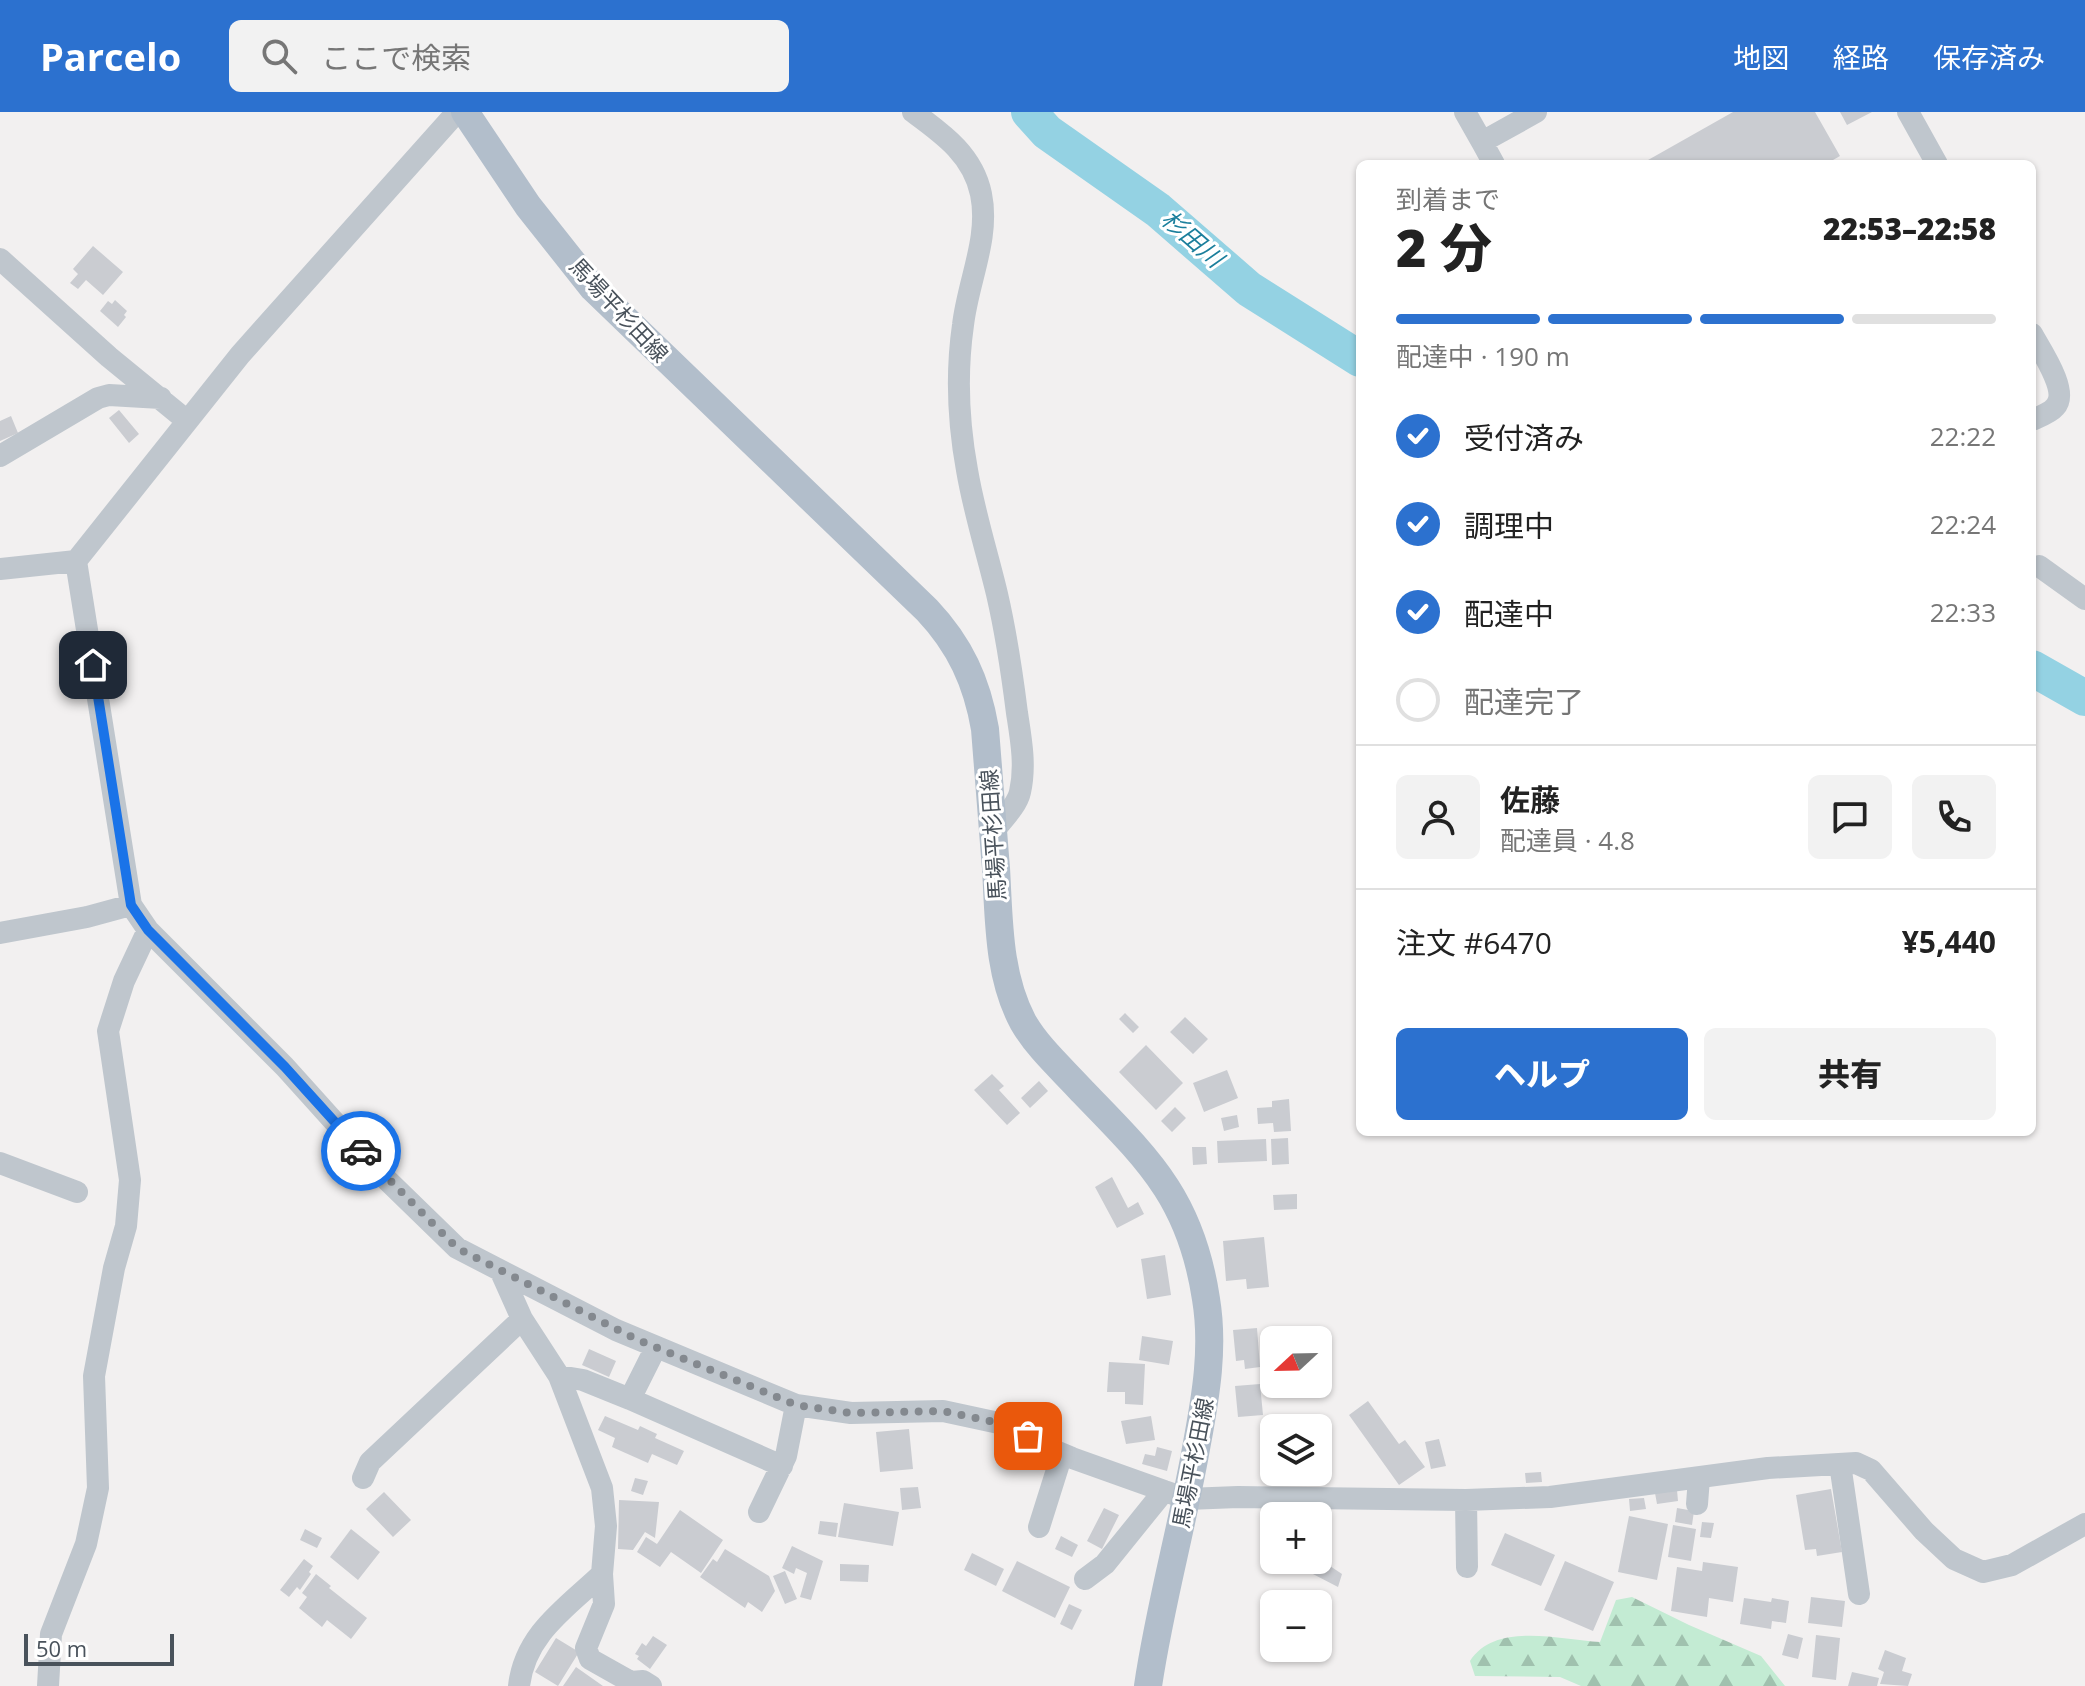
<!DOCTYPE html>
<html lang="ja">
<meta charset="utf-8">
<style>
body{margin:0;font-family:"Open Sans","Noto Sans JP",sans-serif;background:#f2f2f2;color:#222;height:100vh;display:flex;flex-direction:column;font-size:30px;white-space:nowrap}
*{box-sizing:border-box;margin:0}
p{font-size:26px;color:#767676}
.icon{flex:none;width:44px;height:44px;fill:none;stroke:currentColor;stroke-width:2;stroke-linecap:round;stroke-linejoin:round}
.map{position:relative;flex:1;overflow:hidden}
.side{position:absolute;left:1356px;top:48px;width:680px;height:976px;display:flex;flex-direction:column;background:#fff;border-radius:12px;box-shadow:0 2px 6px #0004}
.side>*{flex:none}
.needle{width:52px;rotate:248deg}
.buttons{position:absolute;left:1260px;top:1214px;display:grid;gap:16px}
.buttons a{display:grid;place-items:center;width:72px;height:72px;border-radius:12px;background:#fff;box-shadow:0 2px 6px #0004;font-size:40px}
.scale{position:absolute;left:24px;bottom:20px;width:150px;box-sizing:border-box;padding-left:8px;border:4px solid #49525b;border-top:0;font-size:22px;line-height:28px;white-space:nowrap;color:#49525b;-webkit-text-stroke:6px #fff;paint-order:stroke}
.pin{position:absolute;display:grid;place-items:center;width:68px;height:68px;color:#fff;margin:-34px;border-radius:16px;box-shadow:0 4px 12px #0006}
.courier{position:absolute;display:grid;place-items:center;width:80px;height:80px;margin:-40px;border:6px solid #1a73e8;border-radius:50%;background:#fff;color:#222;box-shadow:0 2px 10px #0007}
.headline em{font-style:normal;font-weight:800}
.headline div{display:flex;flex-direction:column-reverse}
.headline{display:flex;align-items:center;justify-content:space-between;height:136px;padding:0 40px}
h1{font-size:52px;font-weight:800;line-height:60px}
.bar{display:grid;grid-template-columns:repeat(4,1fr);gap:12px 8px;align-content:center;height:96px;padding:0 40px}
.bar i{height:10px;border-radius:6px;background:#e0e0e0}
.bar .active{background:#2c71cf}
.bar p{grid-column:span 4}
.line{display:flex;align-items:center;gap:20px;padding:0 40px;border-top:2px solid #e0e0e0}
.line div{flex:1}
.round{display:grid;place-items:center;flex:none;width:84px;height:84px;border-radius:12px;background:#f2f2f2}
ol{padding:0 40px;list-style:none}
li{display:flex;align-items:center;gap:24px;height:88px}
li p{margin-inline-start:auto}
li .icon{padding:8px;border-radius:50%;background:#2c71cf;color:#fff;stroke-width:4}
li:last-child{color:#767676}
li i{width:44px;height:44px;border:4px solid #e0e0e0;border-radius:50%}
.cta{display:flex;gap:16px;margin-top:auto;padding:16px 40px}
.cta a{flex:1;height:92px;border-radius:12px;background:#2c71cf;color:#fff;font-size:32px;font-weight:800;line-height:92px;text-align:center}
.cta a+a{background:#f2f2f2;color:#222}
header{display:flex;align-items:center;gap:48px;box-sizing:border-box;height:112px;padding:0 40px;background:#2c71cf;color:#fff}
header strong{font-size:38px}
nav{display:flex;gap:44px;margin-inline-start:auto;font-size:28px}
.search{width:560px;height:72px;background:#f2f2f2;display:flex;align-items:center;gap:20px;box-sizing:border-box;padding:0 28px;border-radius:12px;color:#767676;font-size:30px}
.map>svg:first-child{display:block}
.forest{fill:url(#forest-firs)}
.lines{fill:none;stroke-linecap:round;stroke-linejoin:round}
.river{stroke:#94d2e3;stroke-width:36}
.building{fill:#caccd1}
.minor{stroke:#bfc6cd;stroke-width:22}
.major{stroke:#b2becb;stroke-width:28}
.done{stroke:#84898f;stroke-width:8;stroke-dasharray:0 14.4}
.route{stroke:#1a73e8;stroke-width:10}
.labels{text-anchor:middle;stroke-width:6;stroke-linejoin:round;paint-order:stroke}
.street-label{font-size:22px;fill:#49525b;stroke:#fff}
.water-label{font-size:24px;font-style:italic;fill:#1b7f9c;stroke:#fff}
</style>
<header>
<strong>Parcelo</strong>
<div class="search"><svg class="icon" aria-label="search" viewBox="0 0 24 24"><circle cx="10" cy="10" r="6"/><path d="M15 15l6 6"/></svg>ここで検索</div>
<nav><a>地図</a><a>経路</a><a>保存済み</a></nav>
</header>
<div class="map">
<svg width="2085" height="1574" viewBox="0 0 2085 1574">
<defs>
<pattern id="forest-firs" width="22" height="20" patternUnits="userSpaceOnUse" patternTransform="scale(2)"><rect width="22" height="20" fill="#c3ebd3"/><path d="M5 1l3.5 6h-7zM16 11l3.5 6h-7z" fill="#a0c1ae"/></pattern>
</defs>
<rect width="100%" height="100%" fill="#f2f0f0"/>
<path class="forest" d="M1632,1485L1689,1513L1761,1544L1785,1574H1581L1560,1565L1475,1564L1470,1549C1496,1509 1560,1528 1600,1530L1616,1488Z"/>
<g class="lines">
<path class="river" d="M1029,0L1047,20L1158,98L1249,177L1360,247
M2032,556L2085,586"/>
</g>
<path class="building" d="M1733,0H1815L1840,44L1826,52H1641Z
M1840,0H1872L1847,13Z
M93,134L123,160L103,183L86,168L78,177L70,171L78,162L73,157Z
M115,188L127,199L124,203L126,205L118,215L100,199L108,189L112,192Z
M119,298L139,322L129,331L109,306Z
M11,304L18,321L0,329V309Z
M1125,901L1139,915L1133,921L1119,907Z
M1185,905L1208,927L1193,942L1170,920Z
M1146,933L1183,971L1156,998L1119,960Z
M1227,958L1238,986L1204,1000L1193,971Z
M992,962L1004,974L999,978L1020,1001L1007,1013L974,978Z
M1039,969L1048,979L1030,996L1021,986Z
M1289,987L1291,1019L1274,1020L1273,1011L1258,1012L1257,996L1272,995V989Z
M1175,995L1186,1006L1172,1020L1161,1009Z
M1237,1003L1239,1015L1224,1019L1221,1006Z
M1288,1026L1289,1052L1272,1053L1271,1027Z
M1266,1027L1267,1049L1218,1051L1217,1029Z
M1192,1035H1206L1207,1052L1193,1053Z
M1112,1065L1128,1096L1138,1090L1144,1102L1117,1116L1095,1075Z
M1297,1082V1097L1274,1098L1273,1083Z
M1264,1125L1269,1175L1247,1177L1246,1167L1226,1169L1223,1129Z
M1165,1143L1171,1183L1147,1187L1141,1147Z
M1257,1216L1260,1255L1245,1257L1244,1248L1236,1249L1233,1218Z
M1142,1224L1173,1229L1169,1253L1139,1248Z
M589,1237L616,1249L609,1265L582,1253Z
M1109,1250L1145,1252L1143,1293L1125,1292V1280H1107Z
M1260,1272L1263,1303L1238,1305L1235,1274Z
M1368,1289L1399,1332L1405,1328L1425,1355L1399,1373L1349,1303Z
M605,1304L638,1318L640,1314L657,1322L655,1326L684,1339L677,1353L652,1342L648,1351L612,1335L615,1326L598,1318Z
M1151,1304L1155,1328L1126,1332L1121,1309Z
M909,1317L913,1357L880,1360L876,1320Z
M1439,1327L1446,1354L1431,1357L1425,1330Z
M1157,1335L1172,1339L1167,1359L1142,1352L1145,1342L1155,1344Z
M1541,1360L1542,1370L1526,1371L1525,1361Z
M635,1366L648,1369L643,1383L631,1379Z
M918,1375L921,1396L902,1398L900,1376Z
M1831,1377L1842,1440L1817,1444L1816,1437L1805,1438L1796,1383Z
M1677,1378L1678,1389L1657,1392L1655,1381Z
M384,1380L411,1408L393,1425L366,1397Z
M1644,1386L1646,1397L1630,1399L1629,1387Z
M619,1388L659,1390L655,1426L645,1420L633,1438L618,1437Z
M844,1391L899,1400L893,1434L838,1425Z
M1104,1396L1119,1403L1102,1437L1087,1429Z
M1677,1396L1694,1399L1692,1413L1675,1410Z
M680,1398L723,1428L701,1461L671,1440L660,1455L637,1440L646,1425L657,1432Z
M1629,1404L1668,1412L1657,1468L1618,1460Z
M820,1409L838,1411L836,1425L818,1422Z
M1702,1410L1714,1411L1711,1426L1700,1425Z
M1673,1413L1696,1417L1691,1449L1668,1445Z
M305,1417L322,1426L317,1436L300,1428Z
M351,1417L380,1440L358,1468L330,1445Z
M1505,1421L1555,1443L1541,1474L1491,1453Z
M1061,1424L1078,1433L1072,1445L1055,1437Z
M792,1434L823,1449L811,1488L800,1485L807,1461L796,1456L794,1462L782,1456Z
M725,1437L769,1464L775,1479L762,1500L748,1490L745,1496L700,1465L713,1447L717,1450Z
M972,1441L1004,1457L996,1474L964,1458Z
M1318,1446L1342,1462L1338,1475L1311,1461L1281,1456V1448H1318Z
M304,1447L313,1454L309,1460L311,1462L300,1478L297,1475L289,1485L280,1478Z
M1017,1449L1070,1475L1055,1506L1002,1479Z
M1565,1449L1614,1470L1593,1519L1544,1498Z
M1703,1450L1738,1455L1733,1490L1709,1486L1707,1505L1671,1499L1677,1455L1702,1459Z
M840,1452L869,1453L868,1470L840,1469Z
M785,1459L797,1487L785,1492L773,1464Z
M316,1462L331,1474L329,1476L367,1506L351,1527L327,1508L322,1515L299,1496L307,1485L302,1481Z
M1811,1485L1845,1489L1842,1515L1808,1511Z
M1744,1486L1771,1490L1772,1486L1789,1489L1786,1511L1772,1509L1771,1517L1740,1512Z
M1069,1492L1082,1498L1072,1518L1060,1512Z
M1788,1522L1803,1526L1798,1547L1782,1543Z
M1816,1523L1840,1526L1836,1568L1812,1565Z
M653,1524L667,1533L650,1557L637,1547L639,1544L635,1542L642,1531L646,1534Z
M556,1526L579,1540L558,1574L535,1560Z
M1885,1538L1906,1546L1902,1559L1912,1562L1908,1574L1880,1572L1884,1560L1878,1557Z
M576,1555L603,1574H563Z
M1852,1560L1879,1566L1877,1574H1848Z"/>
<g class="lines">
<path class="minor" d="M457,0L240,243L76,449L131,793L148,818L285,955L385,1066L457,1136L616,1218L796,1293L851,1301L943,1299L1008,1313L1048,1336L1072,1346L1187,1387L1238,1385L1466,1388L1550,1385L1768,1356L1856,1351L1871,1358L1924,1419L1954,1447L1983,1460L2012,1453L2085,1412
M913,0C943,22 973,43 981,82C990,126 968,169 963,213C956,262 958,309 967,358C974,400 987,440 997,482C1006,521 1012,561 1017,601C1021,627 1026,654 1020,680C1017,694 1002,708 993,720
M1465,0L1482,30L1536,0
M1908,0L1937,52
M1482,30L1494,52
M0,147L109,245L186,308
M2032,222C2040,237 2070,280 2055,295C2050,301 2039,305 2032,308
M0,344L98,286L109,283L161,286
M2039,454L2085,487
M0,457L76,449
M0,821L87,805L131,793
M0,1051L77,1080
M501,1160L522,1207L559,1264L602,1376L606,1414L602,1462C566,1496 525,1522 519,1574
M559,1264L583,1268L630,1287L782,1354
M630,1287L656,1235
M1840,1352L1859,1482
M363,1366L370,1350L522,1207
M1466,1388L1467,1455
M1697,1392L1699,1366
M759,1400L786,1344L796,1293
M1039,1415L1062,1342
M602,1462L604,1492L586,1536L590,1547L631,1570L643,1569L651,1574
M1085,1467L1105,1452L1164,1379
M48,1574L51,1522L86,1432L98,1376L94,1264L114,1156L126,1114L130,1068L108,919L124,869L148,818"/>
<path class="major" d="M465,0L528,94L593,176L927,498C960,533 977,570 985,617C989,664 992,710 996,756C999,808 998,863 1023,910C1038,936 1062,957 1082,979C1149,1048 1191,1087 1206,1187C1214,1235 1206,1283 1197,1331C1183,1412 1160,1492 1148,1574"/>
</g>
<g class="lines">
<path class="done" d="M361,1039L457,1136L636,1227L796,1293L851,1301L943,1299L1008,1313L1028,1324"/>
<path class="route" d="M93,553L131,793L148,818L285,955L361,1039"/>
</g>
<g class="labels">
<g class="street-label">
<text transform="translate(619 198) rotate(47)" y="8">馬場平杉田線</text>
<text transform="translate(993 723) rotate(-94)" y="8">馬場平杉田線</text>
<text transform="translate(1193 1351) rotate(-79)" y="8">馬場平杉田線</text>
</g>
<g class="water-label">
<text transform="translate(1192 127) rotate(41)" y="8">杉田川</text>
</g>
</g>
</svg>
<div class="buttons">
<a><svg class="needle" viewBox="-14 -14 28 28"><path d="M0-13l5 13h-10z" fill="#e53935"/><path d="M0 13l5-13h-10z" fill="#767676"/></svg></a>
<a><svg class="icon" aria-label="layers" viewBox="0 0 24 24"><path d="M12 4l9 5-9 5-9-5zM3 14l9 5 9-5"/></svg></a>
<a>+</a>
<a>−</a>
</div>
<div class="scale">50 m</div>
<div class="pin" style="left:1028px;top:1324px;background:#ea580c"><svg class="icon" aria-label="bag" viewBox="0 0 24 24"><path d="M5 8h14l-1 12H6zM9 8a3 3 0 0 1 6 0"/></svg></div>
<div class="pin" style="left:93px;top:553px;background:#1f2937"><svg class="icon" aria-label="home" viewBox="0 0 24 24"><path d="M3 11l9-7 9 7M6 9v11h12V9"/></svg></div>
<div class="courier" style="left:361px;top:1039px"><svg class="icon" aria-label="car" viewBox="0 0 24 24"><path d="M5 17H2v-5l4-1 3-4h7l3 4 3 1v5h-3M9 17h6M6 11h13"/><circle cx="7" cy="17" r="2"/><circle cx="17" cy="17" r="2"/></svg></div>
<section class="side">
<div class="headline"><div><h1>2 分</h1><p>到着まで</p></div><em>22:53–22:58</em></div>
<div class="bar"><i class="active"></i><i class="active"></i><i class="active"></i><i></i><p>配達中 · 190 m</p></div>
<ol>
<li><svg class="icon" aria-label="check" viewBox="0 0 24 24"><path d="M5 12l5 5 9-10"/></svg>受付済み<p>22:22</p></li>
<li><svg class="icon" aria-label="check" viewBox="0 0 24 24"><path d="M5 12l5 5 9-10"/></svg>調理中<p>22:24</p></li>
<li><svg class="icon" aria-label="check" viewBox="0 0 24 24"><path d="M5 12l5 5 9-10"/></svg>配達中<p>22:33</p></li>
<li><i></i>配達完了</li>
</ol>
<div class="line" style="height:144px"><a class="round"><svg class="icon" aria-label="person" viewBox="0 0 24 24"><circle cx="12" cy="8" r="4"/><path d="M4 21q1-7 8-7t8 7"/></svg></a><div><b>佐藤</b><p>配達員 · 4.8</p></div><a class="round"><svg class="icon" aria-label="chat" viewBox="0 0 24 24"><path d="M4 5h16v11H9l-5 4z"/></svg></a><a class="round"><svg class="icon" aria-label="phone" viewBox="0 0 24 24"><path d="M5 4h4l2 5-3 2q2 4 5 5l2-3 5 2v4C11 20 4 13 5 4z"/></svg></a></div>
<div class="line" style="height:104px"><div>注文 #6470</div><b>¥5,440</b></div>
<div class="cta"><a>ヘルプ</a><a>共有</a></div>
</section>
</div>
